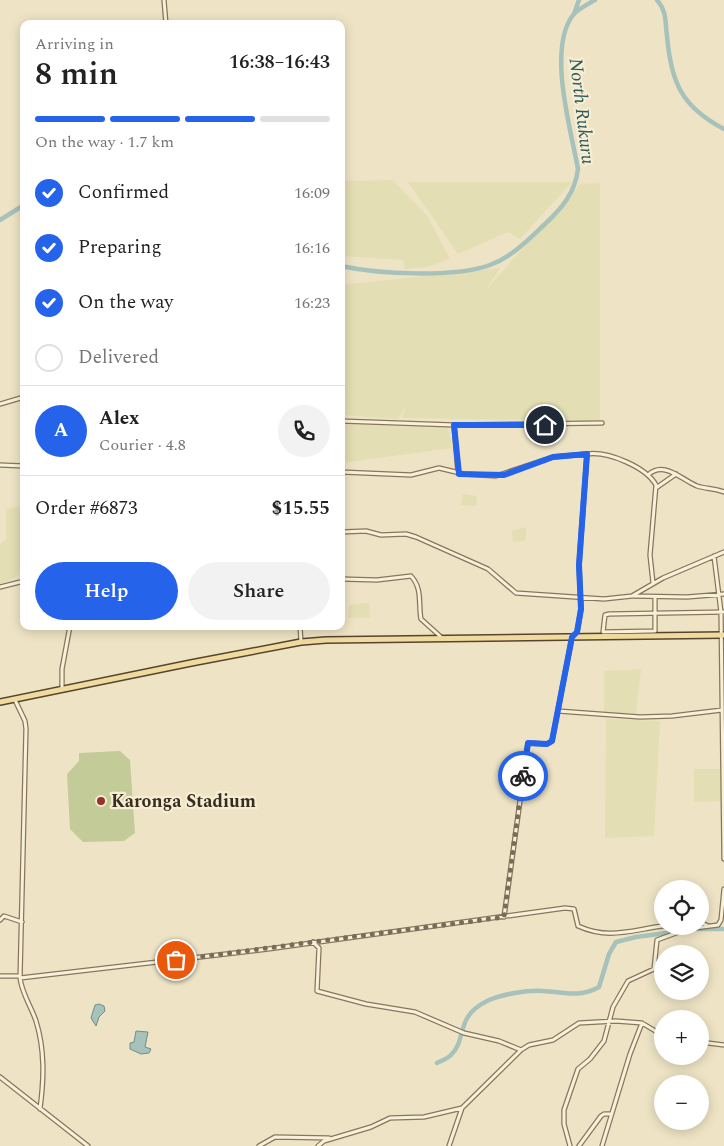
<!DOCTYPE html>
<meta charset="utf-8">
<style>
body{margin:0;font-family:Spectral,serif;background:#f2f2f2;color:#222;height:100vh;display:flex;flex-direction:column;font-size:19px;white-space:nowrap}
*{box-sizing:border-box;margin:0}
p{font-size:16px;color:#767676}
.icon{flex:none;width:28px;height:28px;fill:none;stroke:currentColor;stroke-width:2;stroke-linecap:round;stroke-linejoin:round}
.map{position:relative;flex:1;overflow:hidden}
.sheet{position:absolute;left:20px;top:20px;width:325px;height:610px;display:flex;flex-direction:column;background:#fff;border-radius:10px;box-shadow:0 2px 12px #0003}
.sheet>*{flex:none}
.fabs{position:absolute;left:654px;top:880px;display:grid;gap:10px}
.fabs a{display:grid;place-items:center;width:55px;height:55px;border-radius:50%;background:#fff;box-shadow:0 2px 12px #0003;font-size:25px}
.pin{position:absolute;display:grid;place-items:center;width:42px;height:42px;color:#fff;margin:-21px;border:2px solid #fff;border-radius:50%;box-shadow:0 1px 5px #0007}
.courier{position:absolute;display:grid;place-items:center;width:50px;height:50px;margin:-25px;border:4px solid #2563eb;border-radius:50%;background:#fff;color:#222;box-shadow:0 1px 6px #0007}
.headline em{font-style:normal;font-weight:600}
.headline div{display:flex;flex-direction:column-reverse}
.headline{display:flex;align-items:center;justify-content:space-between;height:85px;padding:0 15px}
h1{font-size:32px;font-weight:600;line-height:38px}
.bar{display:grid;grid-template-columns:repeat(4,1fr);gap:8px 5px;align-content:center;height:60px;padding:0 15px}
.bar i{height:6px;border-radius:4px;background:#e0e0e0}
.bar .on{background:#2563eb}
.bar p{grid-column:span 4}
.line{display:flex;align-items:center;gap:12px;padding:0 15px;border-top:1px solid #e0e0e0}
.line div{flex:1}
.round{display:grid;place-items:center;flex:none;width:52px;height:52px;border-radius:26px;background:#f2f2f2}
ol{padding:0 15px;list-style:none}
li{display:flex;align-items:center;gap:15px;height:55px}
li p{margin-inline-start:auto}
li .icon{padding:5px;border-radius:50%;background:#2563eb;color:#fff;stroke-width:4}
li:last-child{color:#767676}
li i{width:28px;height:28px;border:2px solid #e0e0e0;border-radius:50%}
.cta{display:flex;gap:10px;margin-top:auto;padding:10px 15px}
.cta a{flex:1;height:58px;border-radius:30px;background:#2563eb;color:#fff;font-size:20px;font-weight:600;line-height:58px;text-align:center}
.cta a+a{background:#f2f2f2;color:#222}
.map>svg:first-child{display:block}
.farmland{fill:#e3deb3}
.green{fill:#c3cc99}
.water{fill:#a7c1bb;stroke:#6e8f89}
.lines{fill:none;stroke-linecap:round;stroke-linejoin:round}
.river{stroke:#a7c1bb;stroke-width:4.5}
.street-casing{stroke:#88765c;stroke-width:5.5}
.primary-casing{stroke:#564430;stroke-width:8}
.street{stroke:#f8f1d9;stroke-width:3}
.primary{stroke:#f0db9e;stroke-width:5}
.done{stroke:#786d59;stroke-width:5;stroke-dasharray:0 9}
.route{stroke:#2563eb;stroke-width:6}
.poi-dot{fill:#96322d;stroke:#f5eed5;stroke-width:2}
.labels{text-anchor:middle;stroke-width:4.5;stroke-linejoin:round;paint-order:stroke}
.poi-label{font-size:18px;font-weight:bold;fill:#392d1f;stroke:#f5eed5;text-anchor:start}
.water-label{font-size:19px;font-style:italic;fill:#2f5858;stroke:#f5eed5}
</style>
<div class="map">
<svg width="724" height="1146" viewBox="0 0 724 1146">
<rect width="100%" height="100%" fill="#eee4c5"/>
<path class="farmland" d="M393,180L428,217L450,259L427,267L405,269L403,260L341,256V181Z
M408,182H572L520,239L508,232L458,254Z
M600,183V421L402,418L407,406L397,419L341,415V285L500,268L485,291L580,184Z
M341,424L448,428L453,448L341,463Z
M463,494L477,496L476,506L461,505Z
M24,506V572L9,581L0,584V544L6,540V509Z
M526,527V540L513,542L512,531Z
M369,603L370,618H348L349,605Z
M641,669L636,714L604,712V671Z
M606,719L660,721L654,836L605,838Z
M694,769H721V801L694,802Z"/>
<path class="green" d="M120,751L130,760L135,833L124,841L83,842L70,829L67,774L79,761V753Z"/>
<path class="water" d="M99,1004L104,1006L105,1011L99,1017L96,1026L91,1018L95,1005Z
M136,1031L148,1032L145,1047L151,1049L149,1053L141,1054L130,1049V1043L134,1042Z"/>
<g class="lines">
<path class="river" d="M657,0C667,11 665,22 667,36C671,83 682,107 724,129
M574,14L579,0
M0,220L24,205
M341,266C378,274 455,278 490,265C512,257 529,239 545,224C562,208 575,193 578,169C571,130 547,49 573,15C578,9 588,4 595,0
M697,929H724
M437,1063C441,1061 446,1059 450,1056C468,1040 454,1017 487,1001C502,994 527,990 543,991C563,992 580,998 599,987L609,954L616,942L636,937L682,931"/>
<g class="street-casing">
<path id="street" d="M164,0L166,24
M0,404L24,397
M341,421L454,425L602,423
M454,425L458,473
M587,454C608,451 646,467 656,485L650,555L653,583
M0,465L24,466
M341,472L411,475L439,468L464,474L496,476L553,457L587,454L579,565L581,609L577,633L572,637L552,741L547,744L528,743L504,917
M648,475C664,460 682,480 697,486C706,489 715,488 724,492
M656,488L676,474
M341,532L366,531L381,535L406,534L416,537L488,569L516,593L604,599L632,596L663,578L724,552
M714,556L721,612L724,859
M341,579L377,580L411,576C423,589 418,604 421,619L441,637
M0,587L24,581
M633,596L687,597L724,594
M655,597V631
M300,626L301,642
M655,631L603,632L605,615L609,614L724,612
M62,689V669L70,626
M15,700L25,721L26,729L20,978C22,994 31,1006 36,1021C45,1050 44,1079 40,1109
M558,711L640,717L672,716L722,710
M0,920L4,916L22,922
M700,922L708,926
M313,942L319,948L317,991L366,1004L415,1012L464,1033L499,1041L521,1050
M0,976H19
M20,978L268,949L565,908L574,909L578,926C609,940 631,930 663,926
M700,1042L724,1045
M0,1077L88,1146
M259,1146L275,1137L329,1138
M318,1146L324,1141L371,1127L390,1118L424,1117L462,1108L521,1050L529,1045L553,1040L579,1023L616,1021L642,1023
M449,1146L462,1108
M570,1146L564,1124V1110L578,1069L590,1059L604,1041L613,1007L628,981L654,969L657,940L687,929L718,925L721,920L724,889
M579,1146L601,1116L604,1114H611
M602,1146L630,1054L642,1023L662,1035"/>
</g>
<g class="primary-casing">
<path id="primary" d="M0,702L191,663L301,642L326,640L724,635"/>
</g>
<use href="#street" class="street"/>
<use href="#primary" class="primary"/>
</g>
<g class="lines">
<path class="done" d="M176,960L504,917L523,776"/>
<path class="route" d="M523,776L528,743L547,744L552,741L572,637L577,632L581,609L579,565L587,454L553,457L504,475L459,474L454,425H545"/>
</g>
<circle class="poi-dot" cx="101" cy="801" r="5"/>
<g class="labels">
<g class="poi-label">
<text x="111" y="807">Karonga Stadium</text>
</g>
<g class="water-label">
<text transform="translate(583 111) rotate(83)" y="7">North Rukuru</text>
</g>
</g>
</svg>
<div class="fabs">
<a><svg class="icon" aria-label="locate" viewBox="0 0 24 24"><circle cx="12" cy="12" r="6"/><path d="M12 2v4M12 18v4M2 12h4M18 12h4"/></svg></a>
<a><svg class="icon" aria-label="layers" viewBox="0 0 24 24"><path d="M12 4l9 5-9 5-9-5zM3 14l9 5 9-5"/></svg></a>
<a>+</a>
<a>−</a>
</div>
<div class="pin" style="left:176px;top:960px;background:#ea580c"><svg class="icon" aria-label="bag" viewBox="0 0 24 24"><path d="M5 8h14l-1 12H6zM9 8a3 3 0 0 1 6 0"/></svg></div>
<div class="pin" style="left:545px;top:425px;background:#1f2937"><svg class="icon" aria-label="home" viewBox="0 0 24 24"><path d="M3 11l9-7 9 7M6 9v11h12V9"/></svg></div>
<div class="courier" style="left:523px;top:776px"><svg class="icon" aria-label="bike" viewBox="0 0 24 24"><circle cx="6" cy="16" r="4"/><circle cx="18" cy="16" r="4"/><path d="M6 16l4-8h5l3 8M10 8l3 8H6M13 5h3"/></svg></div>
<section class="sheet">
<div class="headline"><div><h1>8 min</h1><p>Arriving in</p></div><em>16:38–16:43</em></div>
<div class="bar"><i class="on"></i><i class="on"></i><i class="on"></i><i></i><p>On the way · 1.7 km</p></div>
<ol>
<li><svg class="icon" aria-label="check" viewBox="0 0 24 24"><path d="M5 12l5 5 9-10"/></svg>Confirmed<p>16:09</p></li>
<li><svg class="icon" aria-label="check" viewBox="0 0 24 24"><path d="M5 12l5 5 9-10"/></svg>Preparing<p>16:16</p></li>
<li><svg class="icon" aria-label="check" viewBox="0 0 24 24"><path d="M5 12l5 5 9-10"/></svg>On the way<p>16:23</p></li>
<li><i></i>Delivered</li>
</ol>
<div class="line" style="height:90px"><b class="round" style="background:#2563eb;color:#fff">A</b><div><b>Alex</b><p>Courier · 4.8</p></div><a class="round"><svg class="icon" aria-label="phone" viewBox="0 0 24 24"><path d="M5 4h4l2 5-3 2q2 4 5 5l2-3 5 2v4C11 20 4 13 5 4z"/></svg></a></div>
<div class="line" style="height:65px"><div>Order #6873</div><b>$15.55</b></div>
<div class="cta"><a>Help</a><a>Share</a></div>
</section>
</div>
